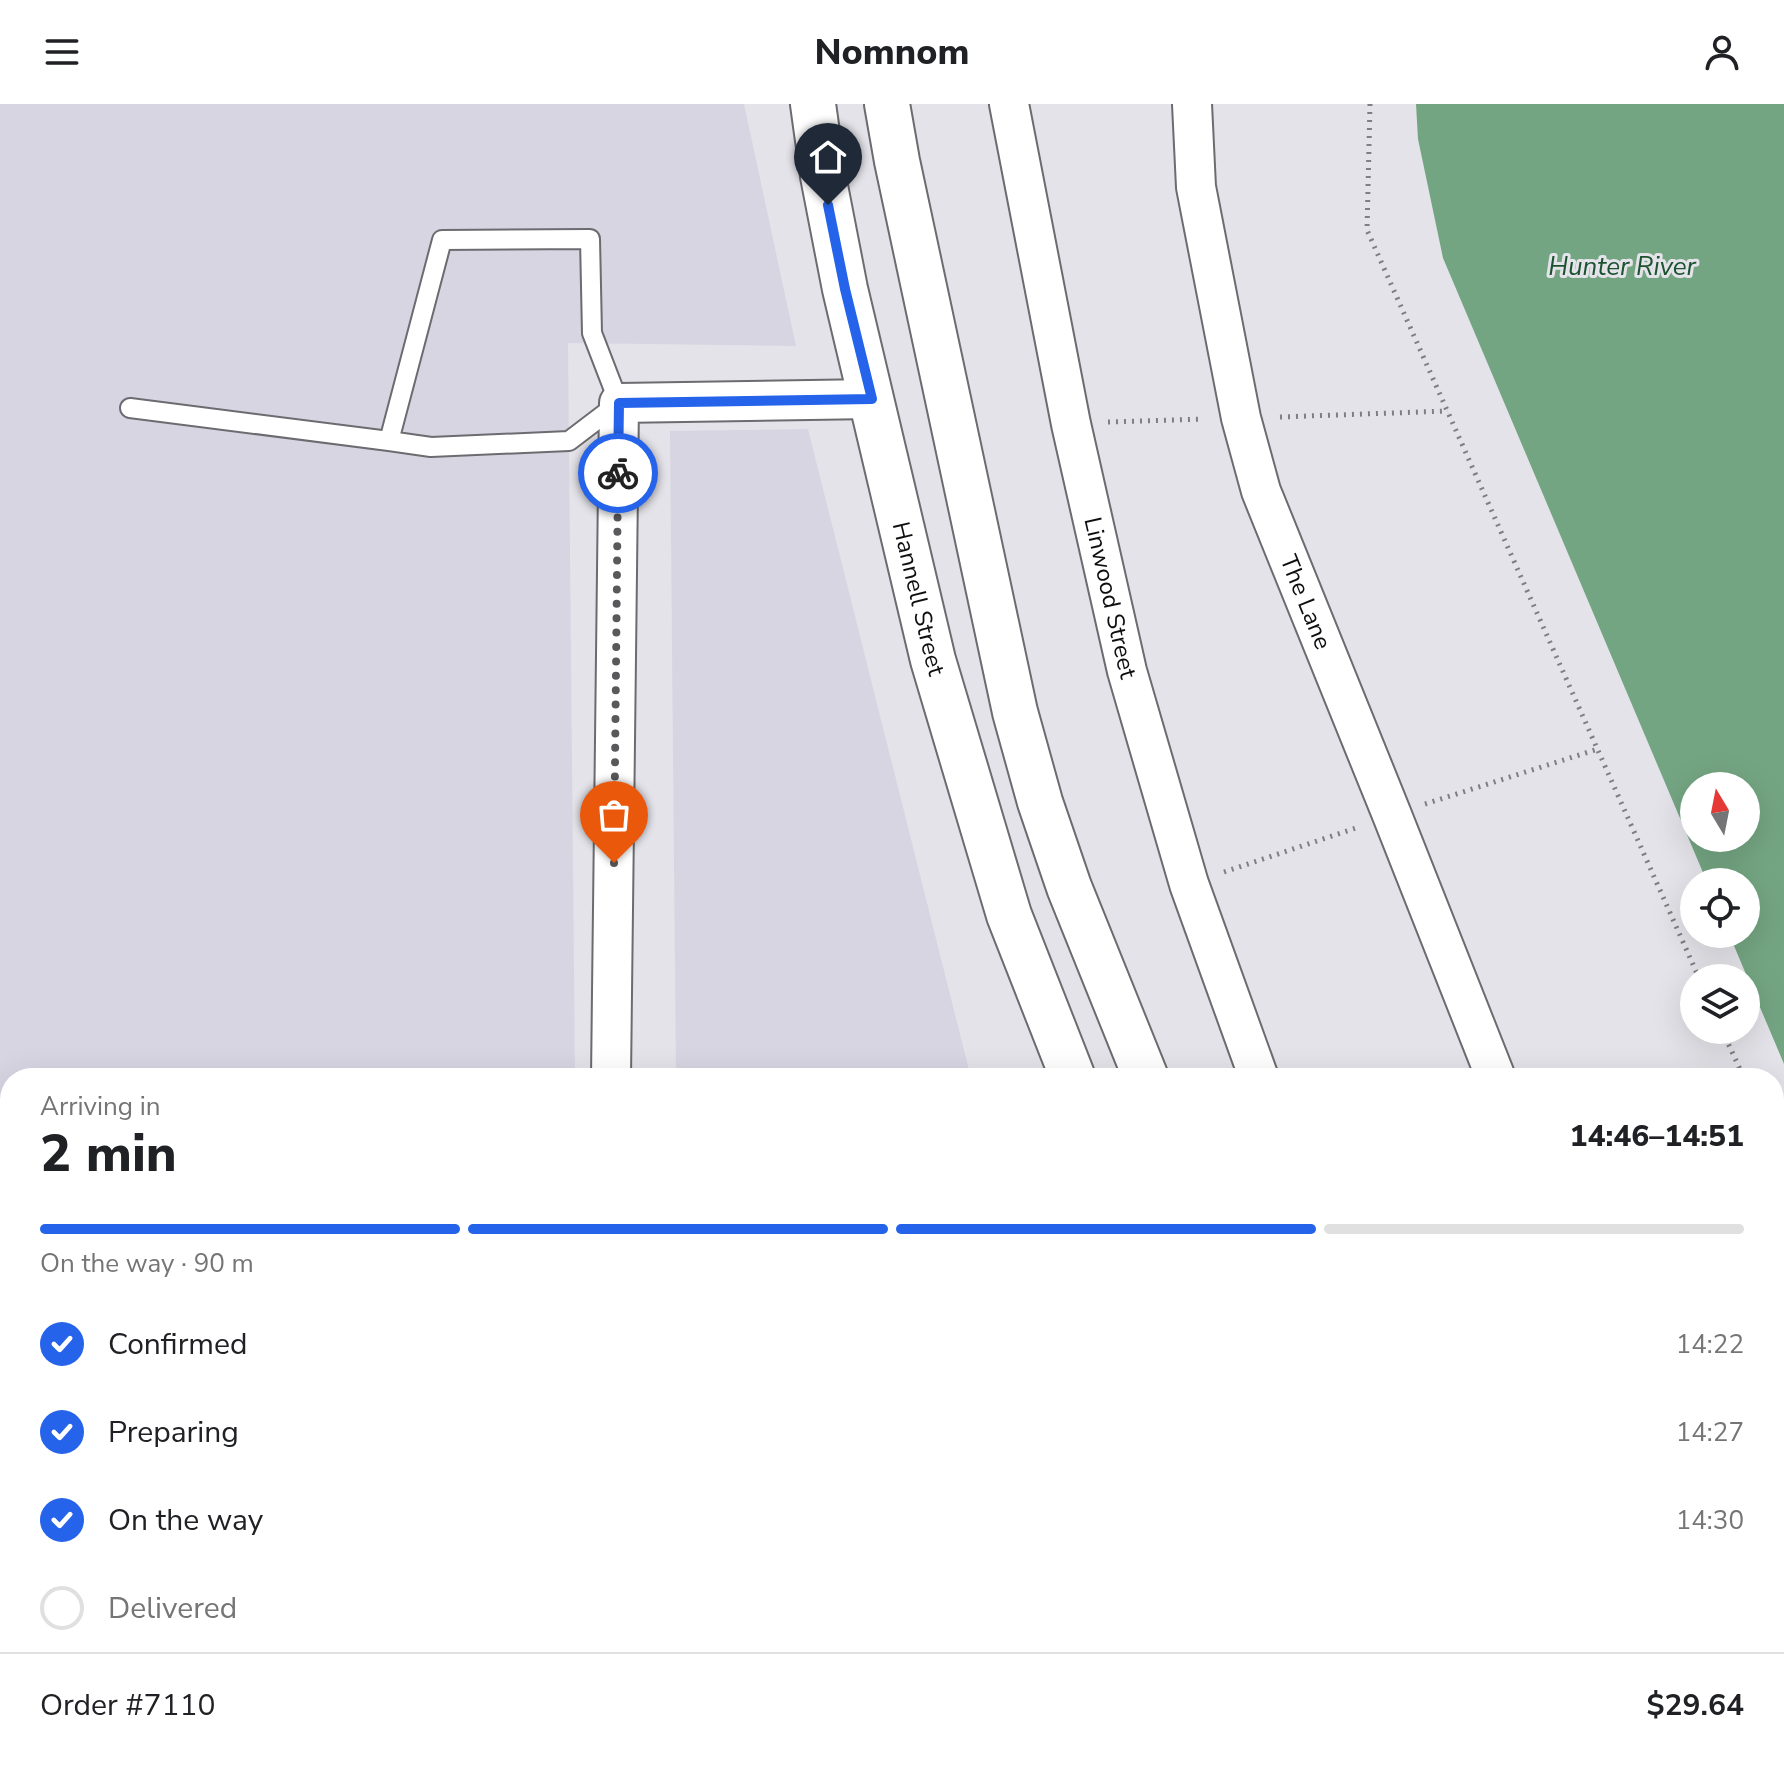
<!DOCTYPE html>
<meta charset="utf-8">
<style>
body{margin:0;font-family:"Nunito Sans",sans-serif;background:#f6f6f6;color:#202124;height:100vh;display:flex;flex-direction:column;font-size:30px;white-space:nowrap}
*{box-sizing:border-box;margin:0}
p{font-size:26px;color:#757577}
.icon{flex:none;width:44px;height:44px;fill:none;stroke:currentColor;stroke-width:2;stroke-linecap:round;stroke-linejoin:round}
.map{position:relative;flex:1;overflow:hidden}
.panel{position:absolute;left:0px;top:964px;width:1784px;height:706px;display:flex;flex-direction:column;background:#fff;border-radius:32px 32px 0 0;box-shadow:0 8px 32px #0002}
.panel>*{flex:none}
.needle{width:52px;rotate:350deg}
.tools{position:absolute;left:1680px;top:668px;display:grid;gap:16px}
.tools a{display:grid;place-items:center;width:80px;height:80px;border-radius:50%;background:#fff;box-shadow:0 8px 32px #0002;font-size:40px}
.pin{position:absolute;display:grid;place-items:center;width:68px;height:68px;color:#fff;margin:-82px -34px;border-radius:50% 50% 50% 0;rotate:-45deg;box-shadow:0 0 8px #0007}
.pin .icon{rotate:45deg}
.courier{position:absolute;display:grid;place-items:center;width:80px;height:80px;margin:-40px;border:6px solid #2563eb;border-radius:50%;background:#fff;color:#222;box-shadow:0 2px 10px #0007}
.head em{font-style:normal;font-weight:800}
.head div{display:flex;flex-direction:column-reverse}
.head{display:flex;align-items:center;justify-content:space-between;height:136px;padding:0 40px}
h1{font-size:52px;font-weight:800;line-height:60px}
.bar{display:grid;grid-template-columns:repeat(4,1fr);gap:12px 8px;align-content:center;height:96px;padding:0 40px}
.bar i{height:10px;border-radius:6px;background:#e0e0e0}
.bar .on{background:#2563eb}
.bar p{grid-column:span 4}
.line{display:flex;align-items:center;gap:20px;padding:0 40px;border-top:2px solid #e0e0e0}
.line div{flex:1}
ol{padding:0 40px;list-style:none}
li{display:flex;align-items:center;gap:24px;height:88px}
li p{margin-inline-start:auto}
li .icon{padding:8px;border-radius:50%;background:#2563eb;color:#fff;stroke-width:4}
li:last-child{color:#757577}
li i{width:44px;height:44px;border:4px solid #e0e0e0;border-radius:50%}
header{display:flex;justify-content:space-between;align-items:center;height:104px;padding:0 40px;background:#fff;font-size:36px;font-weight:800}
.map>svg:first-child{display:block}
.built{fill:#d7d5e2}
.green{fill:#b9d9c1}
.water{fill:#74a582;fill-rule:evenodd}
.lines{fill:none;stroke-linecap:round;stroke-linejoin:round}
.lane-casing{stroke:#6b6b70;stroke-width:22}
.street-casing{stroke:#6b6b70;stroke-width:42}
.secondary-casing{stroke:#6b6b70;stroke-width:48}
.highway-casing{stroke:#6b6b70;stroke-width:48}
.path{stroke:#7f7e82;stroke-width:5;stroke-dasharray:2 6;stroke-linecap:butt}
.lane{stroke:#fff;stroke-width:18}
.street{stroke:#fff;stroke-width:38}
.secondary{stroke:#fff;stroke-width:44}
.highway{stroke:#fff;stroke-width:44}
.done{stroke:#59585b;stroke-width:8;stroke-dasharray:0 14.4}
.route{stroke:#2563eb;stroke-width:10}
.labels{text-anchor:middle;stroke-width:6;stroke-linejoin:round;paint-order:stroke}
.street-label{font-size:24px;fill:#0e0d0f;stroke:#e4e3e9}
.water-label{font-size:26px;font-style:italic;fill:#1b5330;stroke:#e4e3e9}
</style>
<header><svg class="icon" aria-label="menu" viewBox="0 0 24 24"><path d="M4 6h16M4 12h16M4 18h16"/></svg>Nomnom<svg class="icon" aria-label="person" viewBox="0 0 24 24"><circle cx="12" cy="8" r="4"/><path d="M4 21q1-7 8-7t8 7"/></svg></header>
<div class="map">
<svg width="1784" height="1669" viewBox="0 0 1784 1669">
<rect width="100%" height="100%" fill="#e4e3e9"/>
<path class="built" d="M0,0H744L796,242L568,239L575,974H10V1052H0Z
M808,325L971,974H676L670,327Z"/>
<path class="green" d="M1774,1089L1784,1111V1208L1774,1214Z"/>
<path class="water" d="M1416,0H1784V960L1729,830H1746V778H1707L1443,154L1418,35ZM1694,682H1746V734H1694Z"/>
<g class="lines">
<g class="lane-casing">
<path id="lane" d="M130,304L389,337L431,343L569,337L619,299L592,229L590,135L442,136L389,337"/>
</g>
<g class="street-casing">
<g id="street">
<path id="s1" d="M1009,0L1071,320L1127,567L1189,780L1259,974"/>
<path id="s2" d="M1192,0L1196,83L1241,314L1261,387L1392,711L1496,974"/>
<path d="M611,974L619,299L872,295"/>
<path d="M0,1252L2,1103"/>
<path d="M0,1439H10"/>
<path d="M650,1669V1660"/>
</g>
</g>
<g class="secondary-casing">
<path id="secondary" d="M1774,1386L1784,1381
M1285,1669L1288,1660"/>
</g>
<g class="highway-casing">
<g id="highway">
<path id="s3" d="M813,0L823,72L845,185L933,556L1009,811L1073,974"/>
<path d="M887,0L897,57L1015,608L1040,698L1069,783L1146,974"/>
<path d="M1368,1660L1386,1669"/>
<path d="M1559,1660L1560,1669"/>
<path d="M1474,1669L1495,1660"/>
</g>
</g>
<path class="path" d="M1370,0L1367,126L1699,874
M1280,313L1448,307
M1108,318L1202,315
M1425,700L1598,645
M1224,768L1359,723
M1722,926L1744,974
M1774,1043L1784,1065
M1774,1232L1784,1227
M1774,1303L1784,1323
M1774,1593L1784,1596
M1748,1660L1753,1669"/>
<use href="#lane" class="lane"/>
<use href="#street" class="street"/>
<use href="#secondary" class="secondary"/>
<use href="#highway" class="highway"/>
</g>
<g class="lines">
<path class="done" d="M614,759L618,369"/>
<path class="route" d="M618,369L619,299L872,295L845,185L828,101"/>
</g>
<g class="labels">
<g class="street-label">
<text dy="8" stroke="none"><textPath href="#s1" startOffset="504">Linwood Street</textPath></text>
<text dy="8" stroke="none"><textPath href="#s3" startOffset="506">Hannell Street</textPath></text>
<text dy="8" stroke="none"><textPath href="#s2" startOffset="514">The Lane</textPath></text>
</g>
<g class="water-label">
<text x="1622" y="171">Hunter River</text>
</g>
</g>
</svg>
<div class="tools">
<a><svg class="needle" viewBox="-14 -14 28 28"><path d="M0-13l5 13h-10z" fill="#e53935"/><path d="M0 13l5-13h-10z" fill="#757577"/></svg></a>
<a><svg class="icon" aria-label="locate" viewBox="0 0 24 24"><circle cx="12" cy="12" r="6"/><path d="M12 2v4M12 18v4M2 12h4M18 12h4"/></svg></a>
<a><svg class="icon" aria-label="layers" viewBox="0 0 24 24"><path d="M12 4l9 5-9 5-9-5zM3 14l9 5 9-5"/></svg></a>
</div>
<div class="pin" style="left:614px;top:759px;background:#ea580c"><svg class="icon" aria-label="bag" viewBox="0 0 24 24"><path d="M5 8h14l-1 12H6zM9 8a3 3 0 0 1 6 0"/></svg></div>
<div class="pin" style="left:828px;top:101px;background:#1f2937"><svg class="icon" aria-label="home" viewBox="0 0 24 24"><path d="M3 11l9-7 9 7M6 9v11h12V9"/></svg></div>
<div class="courier" style="left:618px;top:369px"><svg class="icon" aria-label="bike" viewBox="0 0 24 24"><circle cx="6" cy="16" r="4"/><circle cx="18" cy="16" r="4"/><path d="M6 16l4-8h5l3 8M10 8l3 8H6M13 5h3"/></svg></div>
<section class="panel">
<div class="head"><div><h1>2 min</h1><p>Arriving in</p></div><em>14:46–14:51</em></div>
<div class="bar"><i class="on"></i><i class="on"></i><i class="on"></i><i></i><p>On the way · 90 m</p></div>
<ol>
<li><svg class="icon" aria-label="check" viewBox="0 0 24 24"><path d="M5 12l5 5 9-10"/></svg>Confirmed<p>14:22</p></li>
<li><svg class="icon" aria-label="check" viewBox="0 0 24 24"><path d="M5 12l5 5 9-10"/></svg>Preparing<p>14:27</p></li>
<li><svg class="icon" aria-label="check" viewBox="0 0 24 24"><path d="M5 12l5 5 9-10"/></svg>On the way<p>14:30</p></li>
<li><i></i>Delivered</li>
</ol>
<div class="line" style="height:104px"><div>Order #7110</div><b>$29.64</b></div>
</section>
</div>
